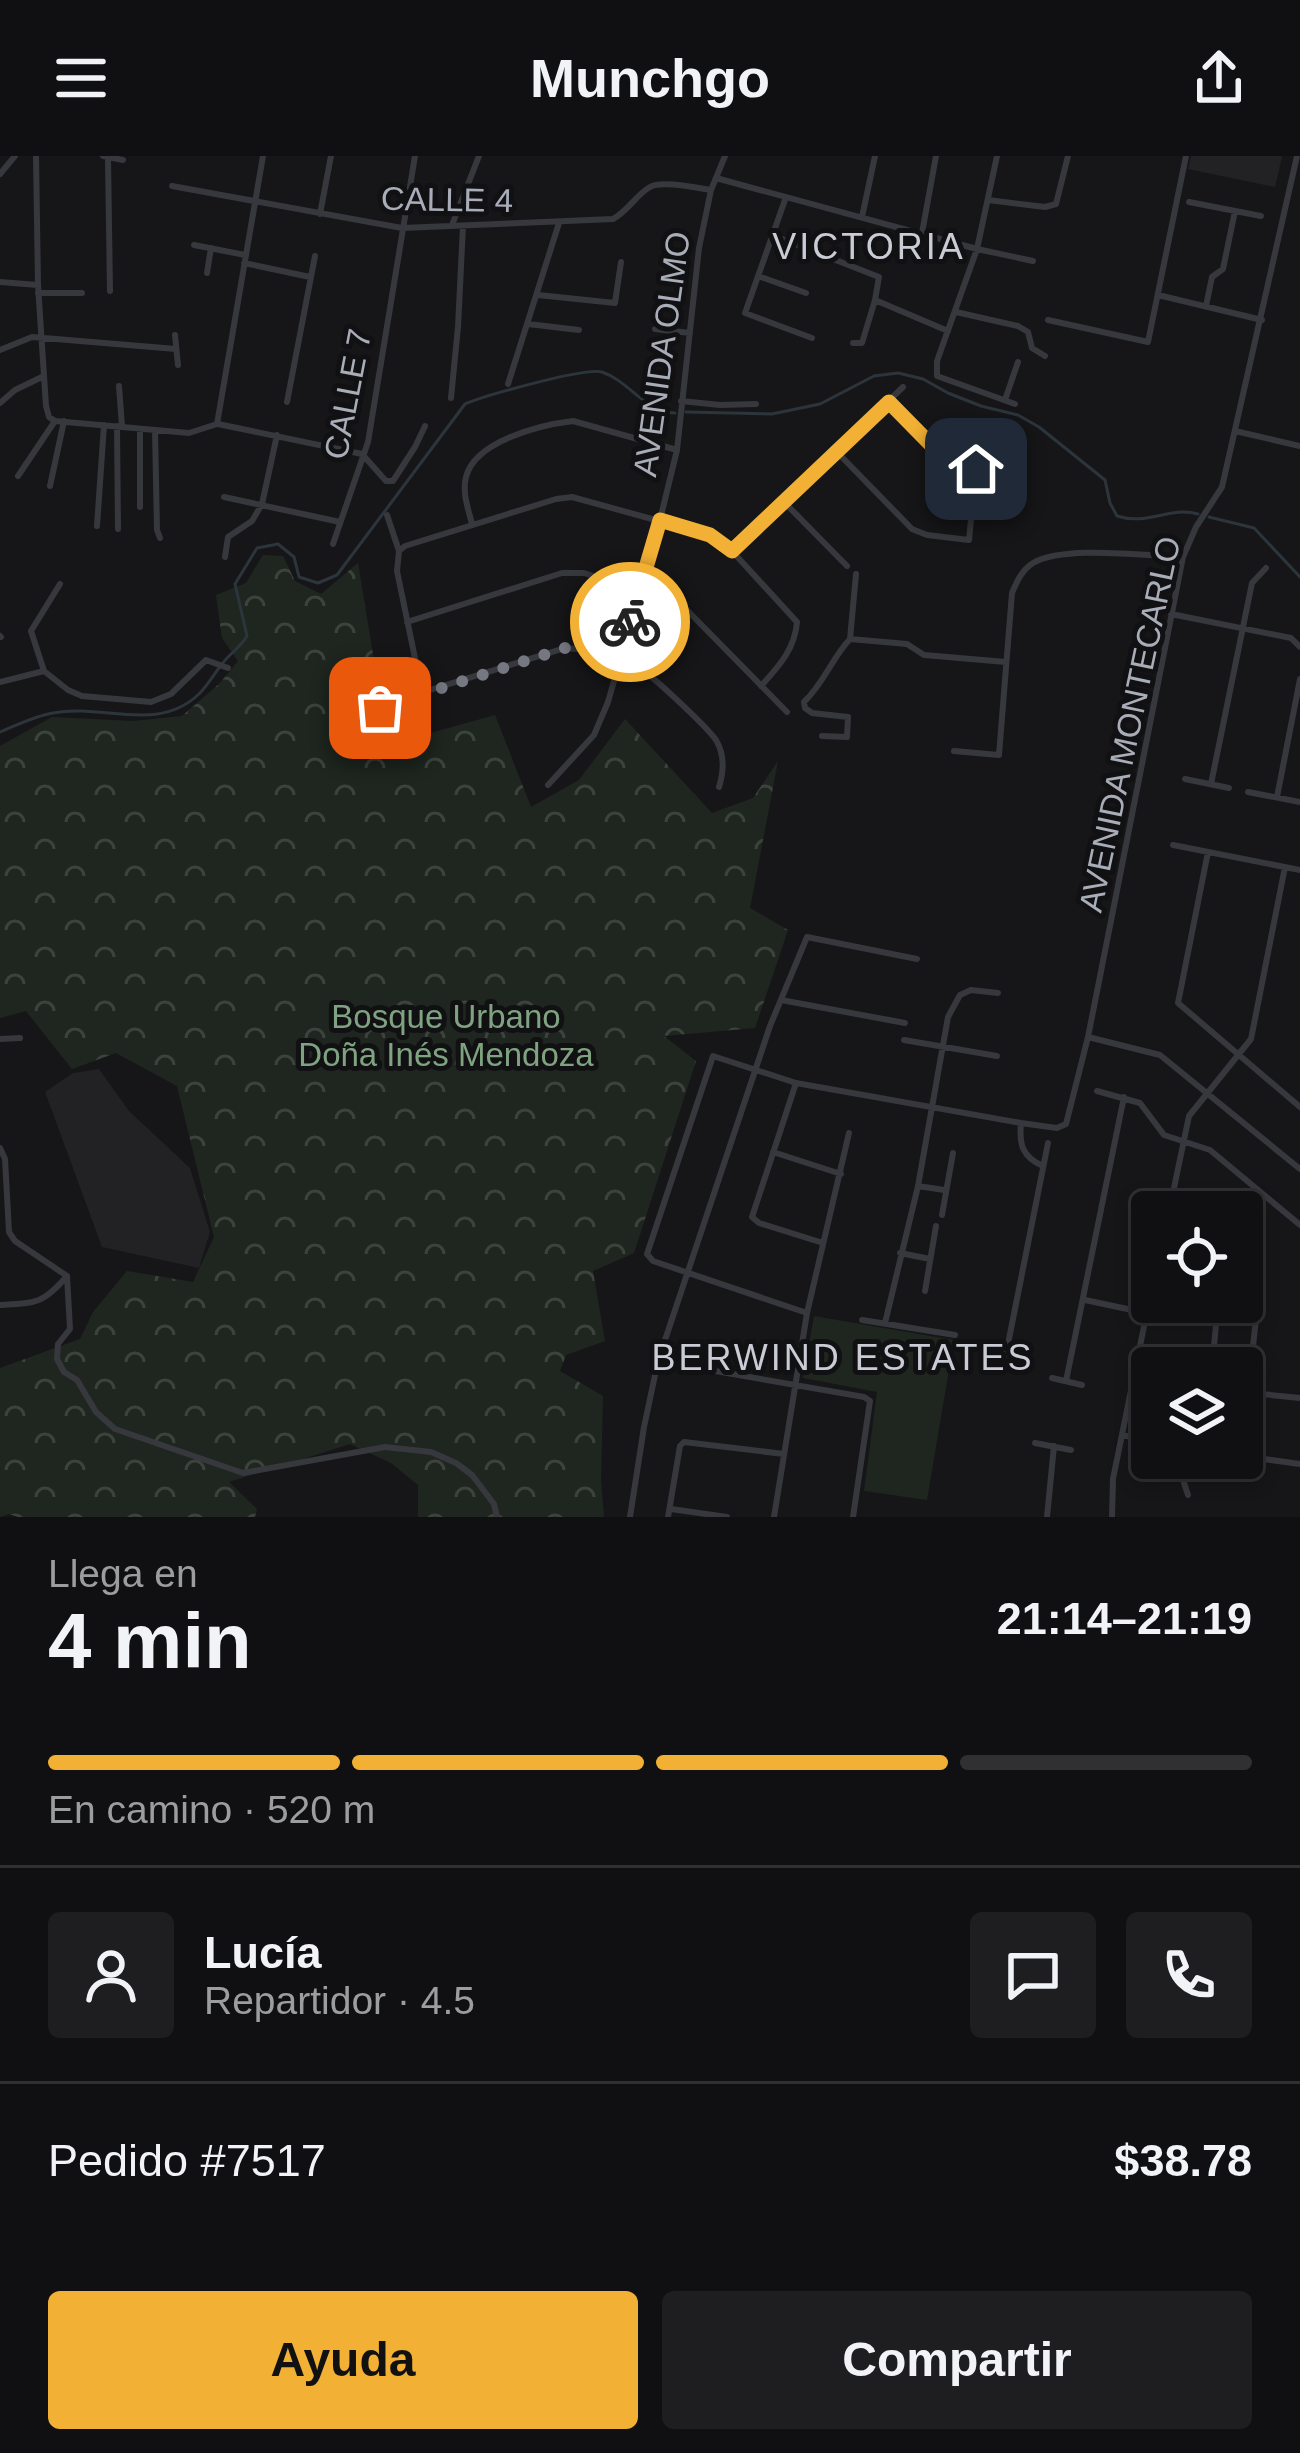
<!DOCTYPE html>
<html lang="es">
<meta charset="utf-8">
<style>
body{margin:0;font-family:Helvetica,sans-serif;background:#1e1e20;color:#f1f3f6;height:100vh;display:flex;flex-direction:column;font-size:45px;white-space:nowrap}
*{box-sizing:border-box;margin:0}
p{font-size:39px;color:#9c9d9f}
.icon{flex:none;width:66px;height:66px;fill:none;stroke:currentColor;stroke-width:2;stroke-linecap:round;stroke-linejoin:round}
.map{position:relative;height:1361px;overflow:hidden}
.details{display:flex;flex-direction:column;background:#101012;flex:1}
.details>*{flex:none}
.controls{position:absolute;left:1131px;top:1035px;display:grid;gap:24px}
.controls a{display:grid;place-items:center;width:132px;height:132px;border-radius:12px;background:#101012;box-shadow:0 6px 18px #0003,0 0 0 3px #303032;font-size:60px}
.pin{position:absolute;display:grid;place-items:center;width:102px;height:102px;color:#fff;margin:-51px;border-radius:24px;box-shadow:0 6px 18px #0006}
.courier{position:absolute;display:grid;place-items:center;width:120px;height:120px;margin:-60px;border:9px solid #f2b134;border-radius:50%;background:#fff;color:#222;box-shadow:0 3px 15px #0007}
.overview em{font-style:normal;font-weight:600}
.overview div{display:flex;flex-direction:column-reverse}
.overview{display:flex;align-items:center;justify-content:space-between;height:204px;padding:0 48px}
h1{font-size:78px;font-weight:600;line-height:90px}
.bar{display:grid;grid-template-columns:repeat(4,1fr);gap:18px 12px;align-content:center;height:144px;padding:0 48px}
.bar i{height:15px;border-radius:9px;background:#303032}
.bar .on{background:#f2b134}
.bar p{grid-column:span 4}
.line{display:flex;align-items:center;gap:30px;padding:0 48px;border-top:3px solid #303032}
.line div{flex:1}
.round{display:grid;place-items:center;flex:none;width:126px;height:126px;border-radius:12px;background:#1e1e20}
.cta{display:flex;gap:24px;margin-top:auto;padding:24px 48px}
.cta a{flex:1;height:138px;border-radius:12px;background:#f2b134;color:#111;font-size:48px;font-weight:600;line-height:138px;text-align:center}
.cta a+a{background:#1e1e20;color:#f1f3f6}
header{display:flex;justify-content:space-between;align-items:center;height:156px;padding:0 48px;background:#101012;font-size:54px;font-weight:600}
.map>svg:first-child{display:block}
.built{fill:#222225}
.green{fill:#1e261f}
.forest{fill:url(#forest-crowns)}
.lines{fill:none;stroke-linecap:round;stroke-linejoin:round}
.stream{stroke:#2c353c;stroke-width:3}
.street{stroke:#37383d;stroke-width:6}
.done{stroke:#757880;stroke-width:12;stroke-dasharray:0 21.6}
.route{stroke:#f2b134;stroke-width:15}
.labels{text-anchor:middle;stroke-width:10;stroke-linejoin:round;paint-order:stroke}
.street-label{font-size:33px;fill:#a8adb8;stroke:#111113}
.park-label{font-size:33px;fill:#7fa381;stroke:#111113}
.neighbourhood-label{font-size:36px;letter-spacing:3px;fill:#c9ccd4;stroke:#111113}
</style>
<header><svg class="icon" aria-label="menu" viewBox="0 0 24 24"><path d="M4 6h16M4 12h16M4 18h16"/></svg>Munchgo<svg class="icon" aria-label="share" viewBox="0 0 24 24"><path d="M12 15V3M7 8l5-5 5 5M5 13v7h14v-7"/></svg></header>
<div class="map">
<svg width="1300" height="1361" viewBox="0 0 1300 1361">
<defs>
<pattern id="forest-crowns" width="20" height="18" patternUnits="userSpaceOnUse" patternTransform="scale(3)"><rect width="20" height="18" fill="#1e261f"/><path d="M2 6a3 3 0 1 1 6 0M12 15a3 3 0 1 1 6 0" fill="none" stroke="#3c433d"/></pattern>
</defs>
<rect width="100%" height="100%" fill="#161618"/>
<path class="built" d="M1191,0H1281L1282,1L1275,31L1188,13Z
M99,913L129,955L190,1012L210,1076L199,1112L102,1091L45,936L73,917Z"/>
<path class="green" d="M814,1160L954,1184L927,1344L864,1335L877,1236L803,1222Z"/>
<path class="forest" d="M263,399L283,400L295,425L321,438L358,407L388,589L495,559L531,651L579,624L625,563L712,657L753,642L778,605L750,752L788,774L755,872L664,880L696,905L634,1097L593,1115L605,1185L566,1199L560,1215L603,1240L601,1325L604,1361H418V1329L391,1307L350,1288L229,1326L257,1353L255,1361H18L9,1358L0,1361V1212L80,1183L93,1156L127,1115L193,1126L214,1081L177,930L116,897L72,913L26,855L0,862V590L52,561L133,565L182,560L220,527L238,505L222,482L216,439L246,427Z"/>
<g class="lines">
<path class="stream" d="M686,256L772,258L820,248L874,220L898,217L923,223L948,237L981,250L1018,259L1039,271L1105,324L1110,347L1117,360C1148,370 1169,350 1198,358
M1209,361L1254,372L1300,421
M0,576C17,569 35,560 53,557C103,547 157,578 199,538C208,529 214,518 222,508C230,497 240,492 247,480L235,428L257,392L278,388L294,401L299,421L318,427L337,419L465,248C484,240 585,211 602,216C629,225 646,257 675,257"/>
<path class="street" d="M36,0L38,129L46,250L49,261L55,265
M103,0L123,4
M997,0L977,93L937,205V220L1015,248
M108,2L110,135
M0,18L15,0
M716,22L977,93L1033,105
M172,30L402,72L613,63C628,55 636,39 650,31C662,24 697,32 711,34
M786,41L745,157L812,182
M988,44L1045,51L1056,48L1068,0
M1189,46L1261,60
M320,58L331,0
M862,61L875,0
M452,69L479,0
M922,77L936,0
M772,79L879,121L875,144L862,187H853
M194,89L245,99
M244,107L310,121
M207,117L211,92
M758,120L806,137
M0,126L38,129
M38,137H82
M538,139L615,147L621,106
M1158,139L1262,164
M875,144L948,175
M1206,150L1212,121L1223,113L1235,55
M956,156L1018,170L1028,176L1032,192L1045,200
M1048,164L1148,186L1186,0
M528,168L579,174
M655,173L690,177
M175,179L178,209
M0,194L32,181L176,193
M508,228L559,67
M119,230L122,270
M451,242L458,171L463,70
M1005,244L1018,206
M681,245L720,249L756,248
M287,246L315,100
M0,247L15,234L44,220
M55,265L189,277L217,268
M217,268L263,0
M218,268L362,298L386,325H393L415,291L425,270
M117,270L118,373
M140,273V351
M155,274L157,374L160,382
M1235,275L1300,290
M836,295L912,373L927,379L969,384L976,313L948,306L889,246
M18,320L55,265
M50,330L64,265
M224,341L340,366
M784,346L847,410
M387,359L399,395L397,415L422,536
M472,368C468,352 462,337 466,321C475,285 540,269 573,265L677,294
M97,370L104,269
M333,388L368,286L415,0
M399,395L405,390L556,343L572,341L710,379L732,395L797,466C795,493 779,510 761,530
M732,395L903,231
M225,401L228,381L252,365L262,348L277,279
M1171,458L1291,482L1300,491
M407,466L562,417H584L681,448L787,556
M0,480L1,481
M850,483L856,418
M44,515L31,475L60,428
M0,526L44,515L68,534L82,540L151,546L171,538L206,504L228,512
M372,552L565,492C587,493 610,497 631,506C646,513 706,570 716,584C725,599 724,615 719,631
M822,580L847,581L848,561L812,557L805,552L804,546C824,527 832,502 850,483L907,488L924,499L1006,506
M954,595L999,599L1012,437C1017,425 1022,414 1033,407C1064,389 1146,400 1183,401
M1185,623L1229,632
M1211,628L1252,427L1266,412
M548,629L594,579L608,546L660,364L677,294L699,92L711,34L725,0
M1248,636L1300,646
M1277,641L1300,523
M1173,689L1300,714
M1208,696L1178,847L1300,951
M781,844L905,867
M1088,881L1160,899L1300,1013
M0,883L20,882
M904,884L997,900
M796,927L752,1061L759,1067L823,1087
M1097,935L1140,947L1164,979L1210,994L1300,1069
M1021,967C1019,988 1022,1001 1043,1010
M0,992L5,1003L9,1076L15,1085L67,1120
M773,996L841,1018
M918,1030L944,1034
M1169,1056L1189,960L1251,883L1285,711
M942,1059L953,997
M900,1097L930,1103
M1242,1111L1254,1129L1257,1153L1248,1237
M67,1120L70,1173L58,1188L57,1203L64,1216L77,1224L96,1256L115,1273L243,1317L385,1291L431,1296L456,1307L472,1319L494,1348L497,1361
M925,1135L936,1070
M1085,1144L1146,1157
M0,1149C36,1147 43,1148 67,1120
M807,1157L653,1105L647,1098L713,900L796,927L1021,967L1057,972L1066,968L1088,881L1183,401L1196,371L1222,331L1297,0
M862,1164L955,1179
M885,1167L918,1030L948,861L960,839L971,834L998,837
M1006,1198L1048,987
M658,1205L864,1241L870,1245L853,1361
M1212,1212L1217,1158L1214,1151
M1052,1222L1082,1229
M1066,1225L1124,941
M1242,1236L1300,1242
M1122,1279L1152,1285
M1035,1287L1071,1294
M1242,1300L1300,1308
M1188,1339L1184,1327L1188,1302
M671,1353L727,1361
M630,1361L644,1271L658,1205L770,870L807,781L917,803
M668,1361L680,1290L684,1286L784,1298
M774,1361L807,1157L849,977
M1047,1361L1054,1290
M1112,1361L1113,1323L1152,1131"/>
</g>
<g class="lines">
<path class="done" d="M380,552L565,492L584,493L620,502L630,466"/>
<path class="route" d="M630,466L660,364L710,379L732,395L889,246L948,306L976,313"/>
</g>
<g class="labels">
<g class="street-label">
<text transform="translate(447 43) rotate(1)" y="12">CALLE 4</text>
<text transform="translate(661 198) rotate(-82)" y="12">AVENIDA OLMO</text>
<text transform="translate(347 238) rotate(-79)" y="12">CALLE 7</text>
<text transform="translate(1129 568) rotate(-78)" y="12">AVENIDA MONTECARLO</text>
</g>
<g class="park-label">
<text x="446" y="872">Bosque Urbano<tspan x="446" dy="38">Doña Inés Mendoza</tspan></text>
</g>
<g class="neighbourhood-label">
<text x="869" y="103">VICTORIA</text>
<text x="843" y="1214">BERWIND ESTATES</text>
</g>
</g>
</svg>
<div class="controls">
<a><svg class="icon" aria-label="locate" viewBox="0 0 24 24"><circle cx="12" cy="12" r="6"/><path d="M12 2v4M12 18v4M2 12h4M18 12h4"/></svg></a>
<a><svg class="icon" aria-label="layers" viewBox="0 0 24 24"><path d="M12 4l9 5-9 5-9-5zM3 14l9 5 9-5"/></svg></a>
</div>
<div class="pin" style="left:380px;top:552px;background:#ea580c"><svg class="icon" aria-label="bag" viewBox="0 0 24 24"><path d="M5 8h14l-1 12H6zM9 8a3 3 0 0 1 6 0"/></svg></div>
<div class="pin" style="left:976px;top:313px;background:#1f2937"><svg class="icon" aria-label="home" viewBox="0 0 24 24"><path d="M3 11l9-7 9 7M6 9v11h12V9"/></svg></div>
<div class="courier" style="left:630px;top:466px"><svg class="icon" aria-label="bike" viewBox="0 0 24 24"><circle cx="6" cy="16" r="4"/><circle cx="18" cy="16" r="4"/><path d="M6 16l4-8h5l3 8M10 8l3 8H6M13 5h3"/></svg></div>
</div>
<section class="details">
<div class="overview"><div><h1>4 min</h1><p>Llega en</p></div><em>21:14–21:19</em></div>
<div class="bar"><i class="on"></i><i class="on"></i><i class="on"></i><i></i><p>En camino · 520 m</p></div>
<div class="line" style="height:216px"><a class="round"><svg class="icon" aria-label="person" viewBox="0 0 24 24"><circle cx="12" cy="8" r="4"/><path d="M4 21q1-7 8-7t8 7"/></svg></a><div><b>Lucía</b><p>Repartidor · 4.5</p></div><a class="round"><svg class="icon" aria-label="chat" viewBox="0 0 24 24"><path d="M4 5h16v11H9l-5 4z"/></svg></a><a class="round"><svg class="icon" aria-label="phone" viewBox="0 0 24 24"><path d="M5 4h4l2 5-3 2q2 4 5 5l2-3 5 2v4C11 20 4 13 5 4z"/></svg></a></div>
<div class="line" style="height:156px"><div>Pedido #7517</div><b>$38.78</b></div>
<div class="cta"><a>Ayuda</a><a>Compartir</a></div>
</section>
